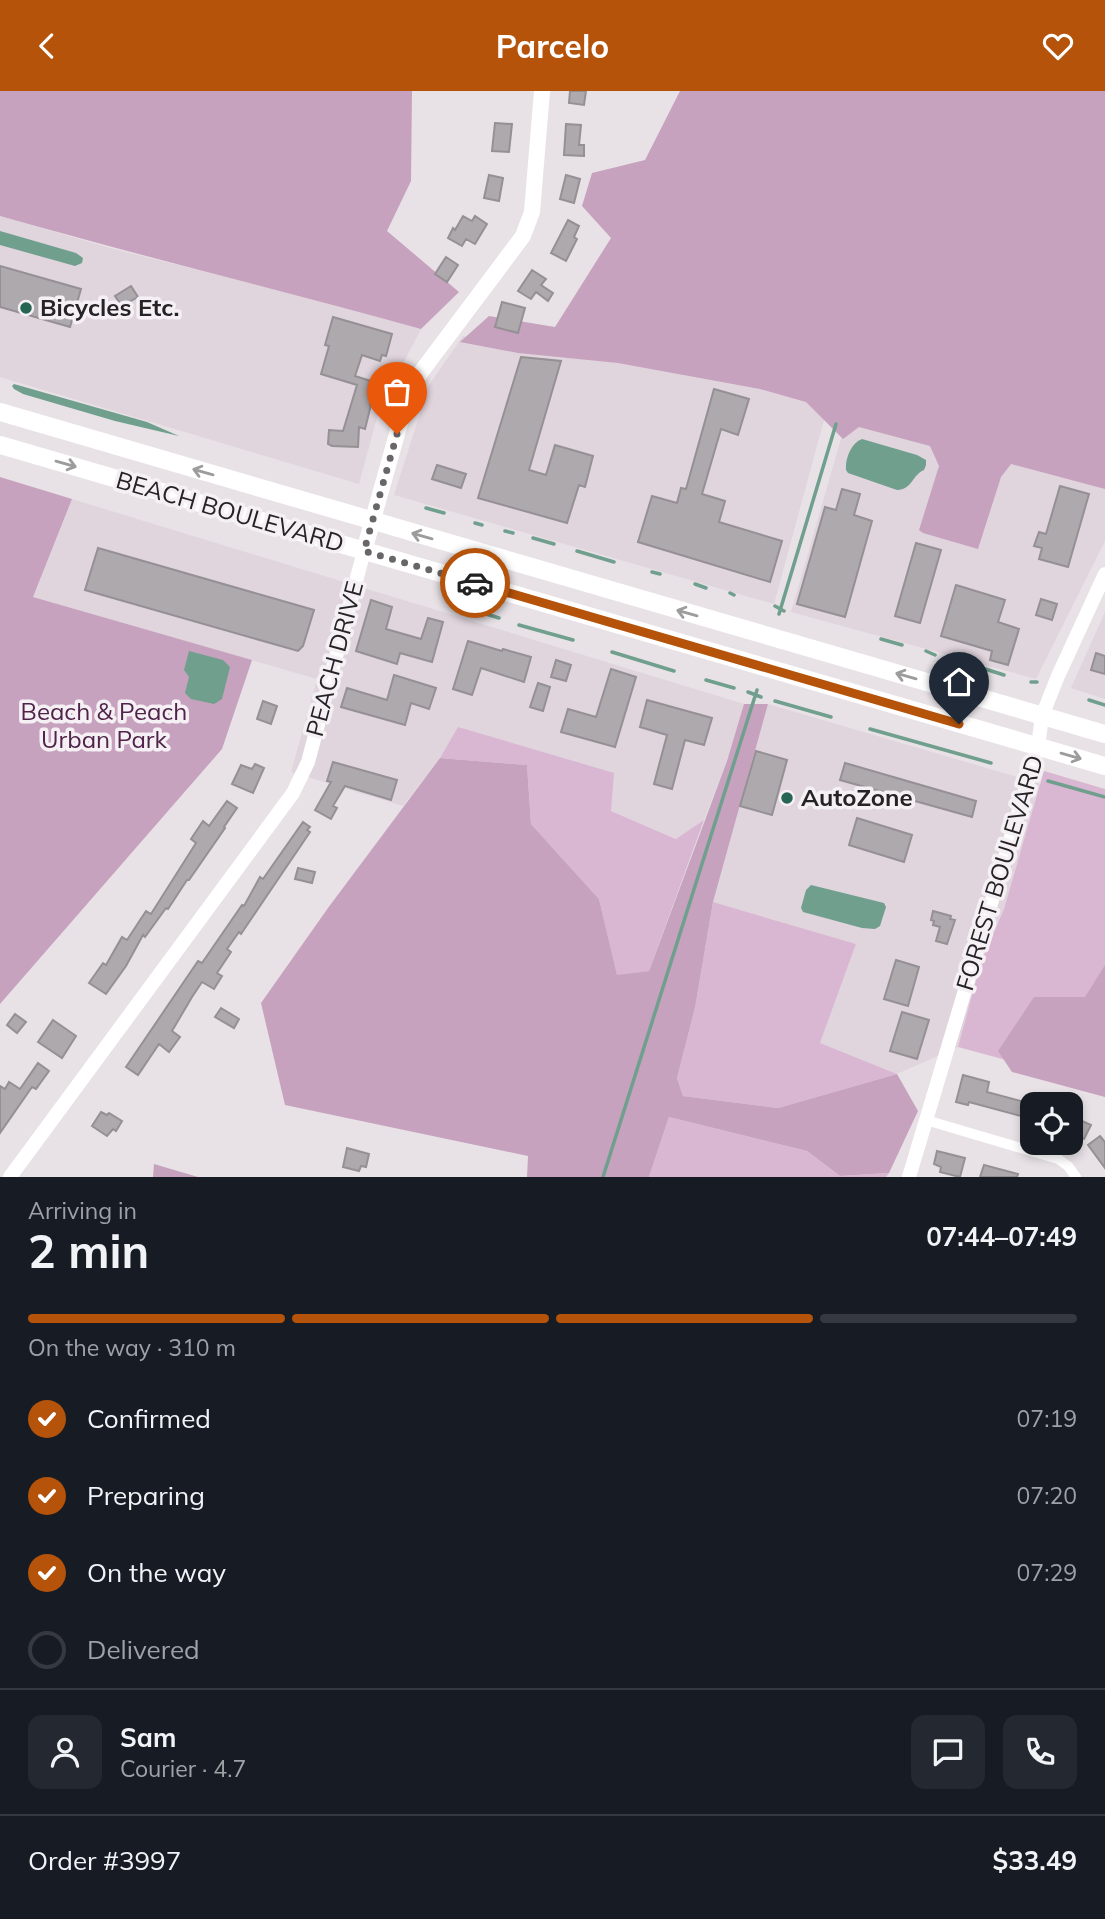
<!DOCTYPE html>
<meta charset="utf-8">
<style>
body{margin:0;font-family:Mulish,sans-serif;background:#242831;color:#f1f3f6;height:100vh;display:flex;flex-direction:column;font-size:26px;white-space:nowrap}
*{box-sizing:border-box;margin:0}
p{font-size:23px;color:#9ea1a6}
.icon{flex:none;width:38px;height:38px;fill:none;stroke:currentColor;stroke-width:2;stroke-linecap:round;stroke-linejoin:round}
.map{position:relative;height:1086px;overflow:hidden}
.panel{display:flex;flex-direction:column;background:#171b24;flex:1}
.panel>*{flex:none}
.tools{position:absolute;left:1020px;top:1001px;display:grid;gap:14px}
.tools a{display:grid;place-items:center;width:63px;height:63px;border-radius:14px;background:#171b24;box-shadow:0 4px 10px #0003;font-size:35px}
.pin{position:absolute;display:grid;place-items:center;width:60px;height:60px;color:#fff;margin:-72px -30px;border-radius:50% 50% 50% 0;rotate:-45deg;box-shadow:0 0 7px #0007}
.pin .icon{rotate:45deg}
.courier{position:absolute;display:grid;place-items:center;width:70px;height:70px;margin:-35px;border:5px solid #b45309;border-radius:50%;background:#fff;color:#222;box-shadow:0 2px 9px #0007}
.overview em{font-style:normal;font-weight:700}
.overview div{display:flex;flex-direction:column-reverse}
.overview{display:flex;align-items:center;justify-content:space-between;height:119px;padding:0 28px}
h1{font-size:46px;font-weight:700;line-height:52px}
.bar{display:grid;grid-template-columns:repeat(4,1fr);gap:10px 7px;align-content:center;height:84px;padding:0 28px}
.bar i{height:9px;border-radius:5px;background:#363941}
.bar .on{background:#b45309}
.bar p{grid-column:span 4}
.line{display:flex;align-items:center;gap:18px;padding:0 28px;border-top:2px solid #363941}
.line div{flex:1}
.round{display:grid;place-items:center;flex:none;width:74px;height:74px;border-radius:14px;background:#242831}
ol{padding:0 28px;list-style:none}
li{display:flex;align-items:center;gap:21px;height:77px}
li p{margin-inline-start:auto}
li .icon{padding:7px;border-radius:50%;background:#b45309;color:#fff;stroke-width:4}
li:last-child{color:#9ea1a6}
li i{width:38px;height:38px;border:4px solid #363941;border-radius:50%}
header{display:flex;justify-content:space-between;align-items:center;height:91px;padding:0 28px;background:#b45309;color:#fff;font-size:32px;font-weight:700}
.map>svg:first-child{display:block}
.built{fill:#e0d4dd}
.green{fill:#d9b7d2}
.forest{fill:#c6a2be}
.water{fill:#709f8e}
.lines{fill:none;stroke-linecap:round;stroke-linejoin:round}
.stream{stroke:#709f8e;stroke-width:3.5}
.building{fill:#aea9ad;stroke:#959093;stroke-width:2}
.minor{stroke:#fff;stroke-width:10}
.tertiary{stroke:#fff;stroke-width:14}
.secondary{stroke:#fff;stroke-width:16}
.trunk{stroke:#fff;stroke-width:18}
.oneway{stroke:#9d9c9d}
.done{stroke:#696669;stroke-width:7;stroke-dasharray:0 12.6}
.route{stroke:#b45309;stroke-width:9}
.poi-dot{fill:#266552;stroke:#f5f0f4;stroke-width:2.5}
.labels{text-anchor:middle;stroke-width:7;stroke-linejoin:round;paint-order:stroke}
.poi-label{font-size:24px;font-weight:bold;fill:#252325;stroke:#f5f0f4;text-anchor:start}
.street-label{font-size:24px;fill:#252325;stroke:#f5f0f4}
.park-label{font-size:24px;fill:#51234a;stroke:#f5f0f4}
</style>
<header><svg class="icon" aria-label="back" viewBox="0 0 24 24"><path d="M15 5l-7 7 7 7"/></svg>Parcelo<svg class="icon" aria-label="heart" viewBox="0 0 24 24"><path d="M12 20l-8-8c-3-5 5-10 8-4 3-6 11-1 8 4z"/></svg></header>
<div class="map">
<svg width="1105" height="1086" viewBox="0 0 1105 1086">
<rect width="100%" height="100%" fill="#e8e2e6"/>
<path class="built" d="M0,125L114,158L334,213L421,238L379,319L359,393L0,286Z
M463,245L565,264L721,278L830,307L774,513L394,404L429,294Z
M851,313L1105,385V450L1036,588L791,521Z
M72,408L744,613L727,670L704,729L677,748L611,720L459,636L440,667L403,715L291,681L317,588L33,506Z
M1105,521V608L1071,597Z
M768,613L1041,693L1004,818L981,871L958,956L897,983L820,952L856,853L713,811Z"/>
<path class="green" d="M458,636L614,682L611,720L676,748L704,729L649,880L617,885L599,808L531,733L527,674L440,667Z
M1044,680L1105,698V996L958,956L981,871L1004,818Z
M713,811L856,853L820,952L897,983L778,1017L683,1005L677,987L695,917Z
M669,1026L807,1060L840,1085L889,1082L886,1086H649Z"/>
<path class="forest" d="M0,0H412L411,90L387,140L459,201L421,238C281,199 140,165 0,125Z
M680,0H1105V398L1011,373L1001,386L978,458L923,442L919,439L939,375L930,355L859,336L843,348L806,311L760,298L618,272L518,262L460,251L489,225L555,236L611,147L582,115L592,82L645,69Z
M0,386L72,408L33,506L252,569L222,658L0,913Z
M744,613H768L713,811L695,917L677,987L683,1005L778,1017L897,983L918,1020L889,1082L840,1085L807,1060L669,1026L649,1086H527L528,1065L285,1014L261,912L328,817L440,667L527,674L531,733L599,808L617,884L649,880L727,670Z
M1105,874V1006L1012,981L998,960L1034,906H1085Z
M154,1073L198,1086H153Z"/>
<path class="water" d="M0,140L76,162L83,167L82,172L75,175L0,154Z
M14,293L147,331L179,345L115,330L23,303L14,298L12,295Z
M862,348L917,364L926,369V374L924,379C912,384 912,399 897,399L848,382L846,379C845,368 851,352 862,348Z
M189,560L223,569L230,576L222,608L214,613L191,608L185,602L189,586L184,579Z
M811,794L884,812L886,816L880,835L875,838L862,837L803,821L801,817L806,799Z"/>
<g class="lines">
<path class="stream" d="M426,417L444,422
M475,432L482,434
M505,440L513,442
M533,447L554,453
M577,460L614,471
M652,481L660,483
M695,493L706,497
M730,502L734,504
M775,515L784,520
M470,518L499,527
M779,523L836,333
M519,534L573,549
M881,548L902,554
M926,560L935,564
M612,561L674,580
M982,577L1004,584
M706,589L734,597
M1031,591H1037
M748,601L761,606
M1089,609L1105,614
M775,610L831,626
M870,638L991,672
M1048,690L1105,706
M603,1086L757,599"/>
</g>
<path class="building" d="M570,0H586L584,14L569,12Z
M495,32L512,33L509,61L492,60Z
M566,33L581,34L579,54H584V65L564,64Z
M489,84L503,87L499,110L484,107Z
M566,84L580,88L574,112L560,108Z
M463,125L472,130L475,125L487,133L475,153L466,148L462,155L448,147L453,137L455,139Z
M568,129L579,135L574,146L577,148L566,170L551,162Z
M446,166L458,174L447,191L435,183Z
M0,175L81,198L70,236L0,216Z
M532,179L546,188L541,194L553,202L548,210L536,201L531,208L518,200Z
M131,195L138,206L122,215L115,205Z
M502,211L525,217L518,242L495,236Z
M333,226L392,243L386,265L382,264L380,270L362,264L355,285L377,292L370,314H371L365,338L359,336L358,356L332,355L328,353L329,339L343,340L357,294L321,283L329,255L325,254Z
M521,266L561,270L529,379L546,384L555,354L593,365L585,396L579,394L567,432L478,407Z
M714,298L749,308L738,344L721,338L702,403L725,410L719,431L782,450L770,491L638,451L652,405L677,412L681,397L686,398Z
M437,374L466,383L461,397L432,388Z
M1060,395L1089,403L1068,476L1039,468L1042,457L1034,455L1039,441L1046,443Z
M842,398L860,403L854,424L872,430L845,526L797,513L825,416L836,419Z
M916,452L941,459L920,532L895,525Z
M98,457L314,519L303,555L298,560L85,499Z
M956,494L1005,509L998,531L1019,538L1008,574L990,569L992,560L941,545Z
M1041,508L1057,513L1052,529L1036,524Z
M371,509L392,516L386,538L421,548L428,527L443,531L432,571L400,562L397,573L356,560Z
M468,550L502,560L503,558L531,566L524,591L481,577L472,604L453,598Z
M1096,562L1105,565V583L1091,579Z
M556,569L571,574L566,590L551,586Z
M611,578L636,586L615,656L561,641L568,618L596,626Z
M394,584L436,597L429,618L411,612L405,634L341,616L347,597L387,609Z
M538,592L550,596L543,620L530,616Z
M647,609L712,627L704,654L685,649L672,698L654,693L667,644L640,636Z
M263,610L277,615L271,633L257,628Z
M756,660L787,669L772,724L740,715Z
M333,671L397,689L391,709L345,695L333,715L337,717L331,728L315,719L331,691L327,690Z
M845,672L976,710L972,726L840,689Z
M255,673L264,677L253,702L232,693L241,674L252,678Z
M227,710L237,717L224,736L225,737L189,789H187L168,818L166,817L145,846L143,844L126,875L106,903L89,892L103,872L106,874L122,846L127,849L146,820L151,823L196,752L191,748L203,730L209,735Z
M857,727L912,744L904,771L849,754Z
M303,731L310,736L307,739L310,741L241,843L239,841L227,858L231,861L217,882L222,885L214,898L202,891L192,906L172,940L180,946L169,961L159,953L138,984L126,976L198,870L202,872L242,814L244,815L260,786L263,788Z
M298,777L315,781L312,792L295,788Z
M933,820L951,825L950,828L955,829L947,853L936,850L940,836L933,834L934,830L931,829Z
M896,869L919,876L908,915L884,908Z
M221,917L239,928L234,937L215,926Z
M902,921L929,929L917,968L890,960Z
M15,923L26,931L17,942L7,934Z
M53,929L76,945L62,967L38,951Z
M38,972L49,980L36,998L32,996L0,1042V995L5,998L9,991L20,998Z
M963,984L989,991L987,1001L1032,1013V1028L969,1011L968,1014L956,1011Z
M101,1021L107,1024L109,1022L122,1030L116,1040L113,1038L107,1045L92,1035Z
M1071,1025L1091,1034L1084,1048L1071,1042Z
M1100,1045L1105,1051V1077L1088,1054Z
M347,1057L369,1063L366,1076L361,1075L359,1080L343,1076Z
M937,1060L965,1067L960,1086L940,1081L941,1076L934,1073Z
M984,1074L1018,1083L1017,1086H980Z"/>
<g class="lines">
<path class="minor" d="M926,1029L1058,1068L1068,1075L1076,1086"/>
<path class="tertiary" d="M10,1086L293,702L308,671L364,460
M909,1086L1038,656L1042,625L1058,585L1105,483"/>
<path class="secondary" d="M364,460L404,318L413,295L421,281L523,145L532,121L542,0"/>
<path class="trunk" d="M0,321L1105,643
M0,354L1105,675"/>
</g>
<defs><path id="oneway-shaft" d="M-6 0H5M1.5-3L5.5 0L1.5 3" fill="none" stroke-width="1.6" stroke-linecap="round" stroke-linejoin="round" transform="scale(1.75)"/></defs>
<g class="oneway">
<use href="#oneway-shaft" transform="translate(66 373) rotate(16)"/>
<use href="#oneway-shaft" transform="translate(203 381) rotate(-164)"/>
<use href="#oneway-shaft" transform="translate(422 445) rotate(-164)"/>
<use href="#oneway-shaft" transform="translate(687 522) rotate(-164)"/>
<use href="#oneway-shaft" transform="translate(906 585) rotate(-164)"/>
<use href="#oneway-shaft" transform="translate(1071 665) rotate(16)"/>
</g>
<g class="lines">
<path class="done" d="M397,343L364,460L475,492"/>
<path class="route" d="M475,492L959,633"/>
</g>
<g class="poi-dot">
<circle cx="26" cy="217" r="7"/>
<circle cx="787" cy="707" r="7"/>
</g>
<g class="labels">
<g class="poi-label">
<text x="40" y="225">Bicycles Etc.</text>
<text x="801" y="715">AutoZone</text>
</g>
<g class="street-label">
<text transform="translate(230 421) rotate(16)" y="8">BEACH BOULEVARD</text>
<text transform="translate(335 568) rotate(-75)" y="8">PEACH DRIVE</text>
<text transform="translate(1000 782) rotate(-73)" y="8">FOREST BOULEVARD</text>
</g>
<g class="park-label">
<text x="104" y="629">Beach &amp; Peach<tspan x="104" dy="28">Urban Park</tspan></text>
</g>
</g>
</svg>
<div class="tools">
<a><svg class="icon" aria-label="locate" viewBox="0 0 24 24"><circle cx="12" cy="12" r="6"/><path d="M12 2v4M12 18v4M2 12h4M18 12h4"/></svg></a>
</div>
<div class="pin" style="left:397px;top:343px;background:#ea580c"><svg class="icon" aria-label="bag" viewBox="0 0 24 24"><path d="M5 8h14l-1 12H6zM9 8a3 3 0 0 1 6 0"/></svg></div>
<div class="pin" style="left:959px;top:633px;background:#1f2937"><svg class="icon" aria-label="home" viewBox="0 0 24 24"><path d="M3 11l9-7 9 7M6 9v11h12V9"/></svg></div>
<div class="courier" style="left:475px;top:492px"><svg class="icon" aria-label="car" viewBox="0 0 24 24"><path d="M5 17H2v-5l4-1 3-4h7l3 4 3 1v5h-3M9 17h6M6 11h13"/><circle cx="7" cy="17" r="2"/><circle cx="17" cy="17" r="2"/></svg></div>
</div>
<section class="panel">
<div class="overview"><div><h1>2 min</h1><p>Arriving in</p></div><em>07:44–07:49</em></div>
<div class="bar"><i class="on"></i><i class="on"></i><i class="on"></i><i></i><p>On the way · 310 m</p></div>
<ol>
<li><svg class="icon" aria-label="check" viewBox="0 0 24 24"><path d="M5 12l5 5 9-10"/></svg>Confirmed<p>07:19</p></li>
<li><svg class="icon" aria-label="check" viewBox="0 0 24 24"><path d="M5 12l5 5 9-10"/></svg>Preparing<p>07:20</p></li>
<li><svg class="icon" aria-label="check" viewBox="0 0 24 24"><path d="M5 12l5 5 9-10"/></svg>On the way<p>07:29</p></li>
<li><i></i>Delivered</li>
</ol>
<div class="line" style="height:126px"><a class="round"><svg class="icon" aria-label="person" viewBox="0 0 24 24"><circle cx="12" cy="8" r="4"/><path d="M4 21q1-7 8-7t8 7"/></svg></a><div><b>Sam</b><p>Courier · 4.7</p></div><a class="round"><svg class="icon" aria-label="chat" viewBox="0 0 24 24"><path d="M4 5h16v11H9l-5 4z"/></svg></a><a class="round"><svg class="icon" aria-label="phone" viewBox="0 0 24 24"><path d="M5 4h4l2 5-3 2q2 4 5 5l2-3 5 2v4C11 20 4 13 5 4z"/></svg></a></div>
<div class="line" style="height:91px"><div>Order #3997</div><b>$33.49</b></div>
</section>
